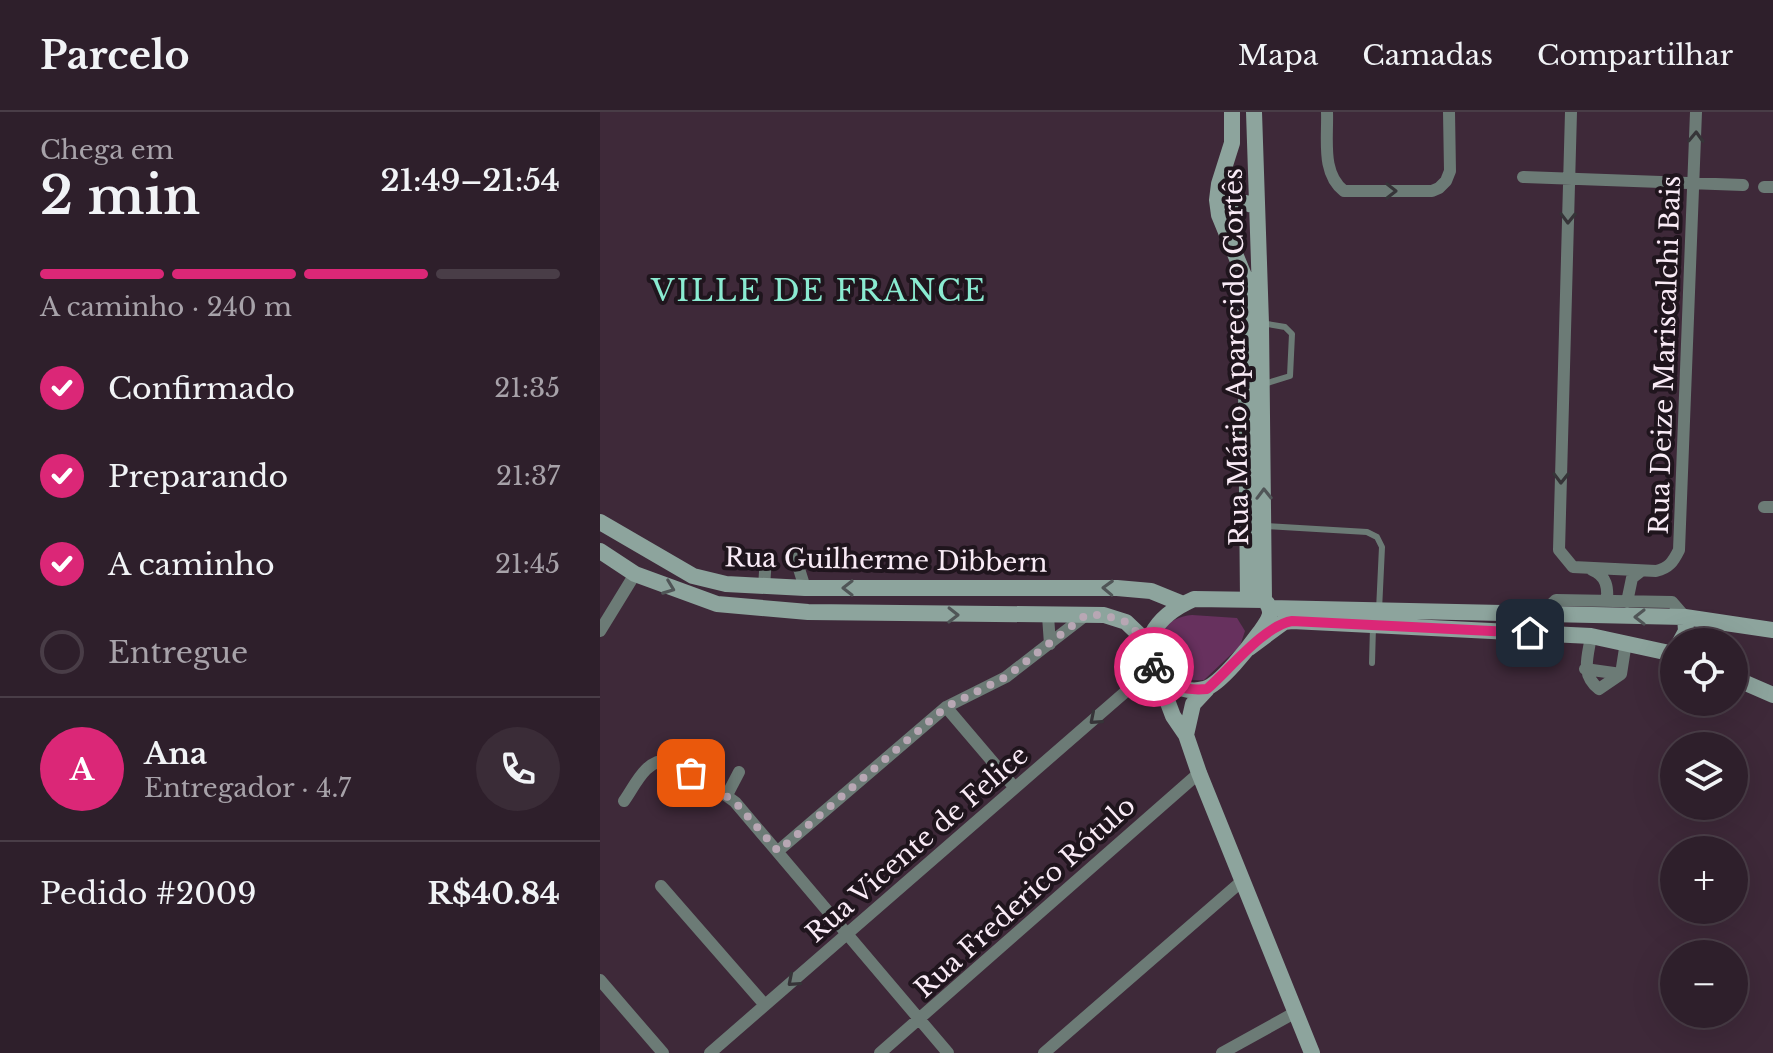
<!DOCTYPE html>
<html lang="pt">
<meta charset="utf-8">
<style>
body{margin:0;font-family:"Libre Baskerville",serif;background:#3a2c37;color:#f1f3f6;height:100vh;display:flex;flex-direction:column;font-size:30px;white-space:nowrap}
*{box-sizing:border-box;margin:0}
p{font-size:26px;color:#a7a2a9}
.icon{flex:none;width:44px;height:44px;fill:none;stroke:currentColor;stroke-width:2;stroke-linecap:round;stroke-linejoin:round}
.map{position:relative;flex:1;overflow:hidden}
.sheet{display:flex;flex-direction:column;background:#2e1f2b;width:600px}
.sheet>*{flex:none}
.fabs{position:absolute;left:1060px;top:516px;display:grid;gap:16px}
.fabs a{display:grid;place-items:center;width:88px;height:88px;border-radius:50%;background:#2e1f2b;box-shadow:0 8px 32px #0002,0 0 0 2px #493d47;font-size:40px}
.pin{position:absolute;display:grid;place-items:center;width:68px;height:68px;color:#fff;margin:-34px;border-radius:16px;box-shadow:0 4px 12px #0006}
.courier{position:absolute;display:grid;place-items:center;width:80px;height:80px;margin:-40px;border:6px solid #db2777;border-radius:50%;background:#fff;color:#222;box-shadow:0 2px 10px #0007}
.overview em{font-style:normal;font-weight:600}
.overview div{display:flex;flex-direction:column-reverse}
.overview{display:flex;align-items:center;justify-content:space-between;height:136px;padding:0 40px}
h1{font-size:52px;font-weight:600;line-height:60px}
.bar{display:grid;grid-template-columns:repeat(4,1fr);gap:12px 8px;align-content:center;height:96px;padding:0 40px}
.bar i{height:10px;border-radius:6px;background:#493d47}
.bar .active{background:#db2777}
.bar p{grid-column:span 4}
.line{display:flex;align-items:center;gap:20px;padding:0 40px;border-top:2px solid #493d47}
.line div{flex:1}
.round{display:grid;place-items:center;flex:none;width:84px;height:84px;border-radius:42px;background:#3a2c37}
ol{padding:0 40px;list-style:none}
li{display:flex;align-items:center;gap:24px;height:88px}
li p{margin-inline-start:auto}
li .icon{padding:8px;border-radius:50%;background:#db2777;color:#fff;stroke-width:4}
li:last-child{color:#a7a2a9}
li i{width:44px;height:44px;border:4px solid #493d47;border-radius:50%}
header{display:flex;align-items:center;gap:48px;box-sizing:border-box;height:112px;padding:0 40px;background:#2e1f2b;border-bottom:2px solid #493d47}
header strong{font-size:38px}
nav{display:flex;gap:44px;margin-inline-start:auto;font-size:28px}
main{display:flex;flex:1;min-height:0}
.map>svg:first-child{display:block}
.green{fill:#67315e}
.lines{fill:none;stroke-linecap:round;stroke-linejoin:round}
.lane{stroke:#6c7b76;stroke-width:6}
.street{stroke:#6c7b76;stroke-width:12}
.secondary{stroke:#8da49d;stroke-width:16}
.oneway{stroke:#363438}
.oneway2{stroke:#505557}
.done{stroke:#b8a7b4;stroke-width:8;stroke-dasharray:0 14.4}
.route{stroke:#db2777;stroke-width:10}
.labels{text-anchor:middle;stroke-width:8;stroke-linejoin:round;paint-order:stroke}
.street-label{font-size:26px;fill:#f9ebf6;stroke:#1f151d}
.quarter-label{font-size:30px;letter-spacing:2px;fill:#8aebd1;stroke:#1f151d}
</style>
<header>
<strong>Parcelo</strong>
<nav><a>Mapa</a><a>Camadas</a><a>Compartilhar</a></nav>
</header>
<main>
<section class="sheet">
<div class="overview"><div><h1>2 min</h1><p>Chega em</p></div><em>21:49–21:54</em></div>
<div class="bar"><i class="active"></i><i class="active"></i><i class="active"></i><i></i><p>A caminho · 240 m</p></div>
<ol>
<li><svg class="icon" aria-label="check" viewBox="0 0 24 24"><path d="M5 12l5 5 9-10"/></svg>Confirmado<p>21:35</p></li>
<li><svg class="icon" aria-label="check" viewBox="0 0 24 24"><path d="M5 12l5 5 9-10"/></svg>Preparando<p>21:37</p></li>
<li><svg class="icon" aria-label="check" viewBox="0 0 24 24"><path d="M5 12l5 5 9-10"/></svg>A caminho<p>21:45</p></li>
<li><i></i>Entregue</li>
</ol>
<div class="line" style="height:144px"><b class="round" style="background:#db2777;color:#fff">A</b><div><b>Ana</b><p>Entregador · 4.7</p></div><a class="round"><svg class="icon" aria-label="phone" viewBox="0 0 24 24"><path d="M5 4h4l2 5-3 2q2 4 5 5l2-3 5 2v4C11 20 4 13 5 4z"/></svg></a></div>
<div class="line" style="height:104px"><div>Pedido #2009</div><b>R$40.84</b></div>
</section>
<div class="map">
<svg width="1173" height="941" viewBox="0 0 1173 941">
<rect width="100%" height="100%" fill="#3e2939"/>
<path class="green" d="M592,503L637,506L645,519L640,534L604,568C550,573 540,508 592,503Z"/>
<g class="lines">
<path class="lane" d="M661,211L685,215L692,222L690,264L664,272
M665,414L767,420L777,425L782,435L779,498
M772,551L773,515"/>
<path class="street" d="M727,0C728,27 721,61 744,79H832L839,76L846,69L850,59L849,0
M971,0L959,438L973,455L1056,459C1069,456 1073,450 1079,438L1096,0
M923,65L1143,73
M1164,75H1173
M1164,395H1173
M195,444L205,476
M992,458C1007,464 1008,476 1007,489
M164,475L166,445
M1027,490L1032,466L1041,459
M940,503L956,488L1072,490L1085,505
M448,504L450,532
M0,519L35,462
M991,524C988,545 980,562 999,577L1021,562L1026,530
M985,557L1021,562
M346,595L415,676
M127,683L139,660
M24,689C36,672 45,648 68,648L113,674L135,690L348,941
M178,739L346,595L406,565L486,503
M61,774L165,893
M0,868L63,941
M110,941L554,555
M280,941L599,661
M444,941L642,769
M622,941L696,900"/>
<path class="secondary" d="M632,0V31L619,72L617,88L619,103L645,166L648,488
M654,0L661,211L664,488
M619,103C632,92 640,86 656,95
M0,410L93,464L126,472L205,476H517L551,479L583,492
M0,439L35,462L117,492L208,500L504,503L526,510L548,531
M594,487L664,488C676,499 668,509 660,520C650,534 620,573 604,577C575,586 537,552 552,522C560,506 578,494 594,487Z
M670,496L1085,505L1173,518
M1080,530L1086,519L1085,505
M649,536L684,510L692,509L991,524L1074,542
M556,559L573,604L586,623L599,661L712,941
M1134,566L1173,583
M586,623L593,592L607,577"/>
</g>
<defs><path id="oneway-chevron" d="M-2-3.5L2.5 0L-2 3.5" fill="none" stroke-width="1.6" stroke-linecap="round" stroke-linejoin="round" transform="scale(2)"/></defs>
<g class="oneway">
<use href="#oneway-chevron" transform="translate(1096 25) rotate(-88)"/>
<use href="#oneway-chevron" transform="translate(791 79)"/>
<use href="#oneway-chevron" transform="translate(968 106) rotate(91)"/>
<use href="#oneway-chevron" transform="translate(961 366) rotate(91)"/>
<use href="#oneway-chevron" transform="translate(495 607) rotate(139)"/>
<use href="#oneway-chevron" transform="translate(193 869) rotate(139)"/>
</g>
<g class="oneway2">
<use href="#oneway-chevron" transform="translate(664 382) rotate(-91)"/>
<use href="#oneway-chevron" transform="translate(69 476) rotate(21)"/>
<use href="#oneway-chevron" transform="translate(248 476) rotate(180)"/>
<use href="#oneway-chevron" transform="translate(508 476) rotate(-178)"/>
<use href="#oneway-chevron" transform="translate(353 503) rotate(1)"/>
<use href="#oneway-chevron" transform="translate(1040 505) rotate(180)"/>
</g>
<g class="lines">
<path class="done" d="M91,661L135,690L178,739L346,595L406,565L486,503H504L526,510L548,531V541L554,555"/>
<path class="route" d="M554,555C568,574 584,579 607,577C628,559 665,513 692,509L930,521"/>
</g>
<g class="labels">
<g class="street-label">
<text transform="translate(1065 243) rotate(-88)" y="9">Rua Deize Mariscalchi Bais</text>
<text transform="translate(636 245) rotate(-91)" y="9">Rua Mário Aparecido Cortês</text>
<text transform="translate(286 448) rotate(1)" y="9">Rua Guilherme Dibbern</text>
<text transform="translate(317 732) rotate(-41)" y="9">Rua Vicente de Felice</text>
<text transform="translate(425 785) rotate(-42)" y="9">Rua Frederico Rótulo</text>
</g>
<g class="quarter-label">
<text x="219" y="189">VILLE DE FRANCE</text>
</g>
</g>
</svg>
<div class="fabs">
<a><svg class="icon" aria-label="locate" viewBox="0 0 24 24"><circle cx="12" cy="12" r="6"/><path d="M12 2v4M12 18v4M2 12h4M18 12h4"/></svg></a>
<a><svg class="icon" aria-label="layers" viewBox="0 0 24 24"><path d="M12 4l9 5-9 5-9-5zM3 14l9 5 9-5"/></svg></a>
<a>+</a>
<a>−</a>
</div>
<div class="pin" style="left:91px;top:661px;background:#ea580c"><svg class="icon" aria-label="bag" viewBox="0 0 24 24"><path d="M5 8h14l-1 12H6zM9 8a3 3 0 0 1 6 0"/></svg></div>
<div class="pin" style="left:930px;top:521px;background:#1f2937"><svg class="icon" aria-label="home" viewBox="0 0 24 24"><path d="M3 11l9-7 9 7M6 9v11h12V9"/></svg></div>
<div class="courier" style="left:554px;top:555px"><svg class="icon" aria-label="bike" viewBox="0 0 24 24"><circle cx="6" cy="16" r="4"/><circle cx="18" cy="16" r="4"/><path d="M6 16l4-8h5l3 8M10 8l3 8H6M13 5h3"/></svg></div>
</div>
</main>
